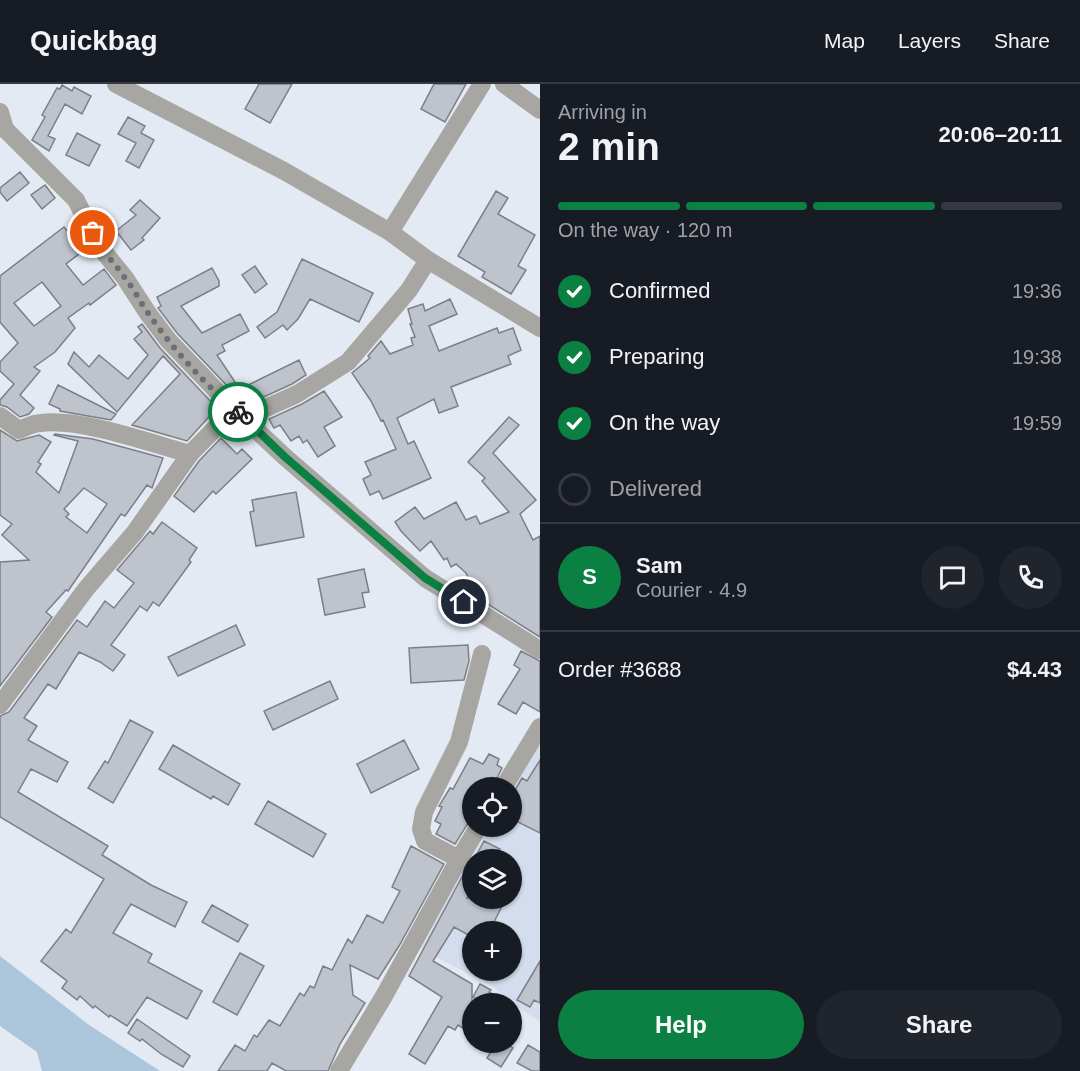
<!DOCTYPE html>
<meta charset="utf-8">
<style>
body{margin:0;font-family:Arial,sans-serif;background:#20242c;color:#f1f3f6;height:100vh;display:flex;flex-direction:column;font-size:22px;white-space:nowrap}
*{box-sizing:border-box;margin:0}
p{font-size:20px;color:#9ea1a6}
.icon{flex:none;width:33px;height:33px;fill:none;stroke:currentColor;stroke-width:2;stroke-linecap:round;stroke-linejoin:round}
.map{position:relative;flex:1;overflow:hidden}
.drawer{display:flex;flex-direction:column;background:#171b24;width:540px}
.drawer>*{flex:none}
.fabs{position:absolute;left:462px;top:693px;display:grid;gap:12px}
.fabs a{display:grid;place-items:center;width:60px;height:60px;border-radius:50%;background:#171b24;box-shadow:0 2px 4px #0004;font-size:30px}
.pin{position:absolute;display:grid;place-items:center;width:51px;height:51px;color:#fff;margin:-26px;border:3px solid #fff;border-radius:50%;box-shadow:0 2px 6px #0007}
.courier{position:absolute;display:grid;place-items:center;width:60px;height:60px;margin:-30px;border:4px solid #0b8043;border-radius:50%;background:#fff;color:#222;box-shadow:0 2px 8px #0007}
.head em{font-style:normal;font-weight:800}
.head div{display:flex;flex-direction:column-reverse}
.head{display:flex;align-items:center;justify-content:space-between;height:102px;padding:0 18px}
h1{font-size:39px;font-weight:800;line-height:45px}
.bar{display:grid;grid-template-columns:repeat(4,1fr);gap:9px 6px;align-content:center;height:72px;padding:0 18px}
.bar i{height:8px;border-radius:4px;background:#363941}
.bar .active{background:#0b8043}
.bar p{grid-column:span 4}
.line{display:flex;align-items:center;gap:15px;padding:0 18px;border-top:2px solid #363941}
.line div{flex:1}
.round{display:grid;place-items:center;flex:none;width:63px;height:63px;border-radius:32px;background:#20242c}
ol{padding:0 18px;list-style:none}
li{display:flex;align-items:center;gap:18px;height:66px}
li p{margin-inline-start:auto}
li .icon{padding:6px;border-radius:50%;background:#0b8043;color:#fff;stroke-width:4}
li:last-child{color:#9ea1a6}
li i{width:33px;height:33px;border:3px solid #363941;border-radius:50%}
.cta{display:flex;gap:12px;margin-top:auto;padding:12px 18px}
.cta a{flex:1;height:69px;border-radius:36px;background:#0b8043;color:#fff;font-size:24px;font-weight:800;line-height:69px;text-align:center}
.cta a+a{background:#20242c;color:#f1f3f6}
header{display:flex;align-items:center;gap:36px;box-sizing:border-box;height:84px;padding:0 30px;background:#171b24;border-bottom:2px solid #363941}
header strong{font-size:28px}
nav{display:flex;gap:33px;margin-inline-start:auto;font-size:21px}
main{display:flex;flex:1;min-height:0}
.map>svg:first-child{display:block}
.built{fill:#d4dded;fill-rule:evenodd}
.water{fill:#abc5db}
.building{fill:#bec3cc;stroke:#7b7f88;stroke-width:1.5;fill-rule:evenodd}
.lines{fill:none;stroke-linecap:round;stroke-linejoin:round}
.minor{stroke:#a8a6a2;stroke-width:18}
.done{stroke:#6c6f75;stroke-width:6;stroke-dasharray:0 10.8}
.route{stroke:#0b8043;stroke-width:8}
</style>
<header>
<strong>Quickbag</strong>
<nav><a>Map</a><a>Layers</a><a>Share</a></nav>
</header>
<main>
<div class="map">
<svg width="540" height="987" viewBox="0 0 540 987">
<rect width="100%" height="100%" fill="#e4eaf3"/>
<path class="built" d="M540,638V938L513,920L492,902L419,864L484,743L512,742V704ZM472,776H512V814H472ZM472,848H512V886H472Z"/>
<path class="water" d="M0,872L89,941L160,987H42L37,968L0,942Z"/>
<path class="building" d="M259,0H292L270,39L245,25Z
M434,0H466L445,38L421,25Z
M62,1L72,7L74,3L91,12L82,30L65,20L48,52L55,55L49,67L32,56L45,33L42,31L57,4L60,5Z
M128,33L145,42L141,49L154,56L139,84L126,77L136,59L118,50Z
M77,49L100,61L89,82L66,71Z
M20,88L29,99L7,117L0,108V104Z
M45,101L55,114L42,125L31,111Z
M496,107L508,114L498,130L535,151L518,182L526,186L511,210L482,193L485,188L458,172Z
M140,116L160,134L142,154L144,156L131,166L116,147L136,131L130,126Z
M64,143L83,167L66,180L83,201L104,185L116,201L90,221L89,219L68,234L75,244L55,268L34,283L40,287L20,311L34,324L29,330L20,333L7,323L0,321V316L14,300L0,287V278L18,259L0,238V192ZM42,198L61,222L34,242L14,219Z
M302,175L373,209L359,238L310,215L298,235L287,246L283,241L265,254L257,243L277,228Z
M255,182L267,200L255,209L242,191Z
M212,184L219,197V202L181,222L202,249L240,230L249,247L222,261L225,267L217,271L237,301L232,307L177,249L158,224L161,222L157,213Z
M450,215L457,230L429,242L439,267L497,244L499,249L513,244L521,266L508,272L511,280L451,303L458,322L439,329L434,315L397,334L408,360L414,357L431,394L383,415L379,407L370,411L363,395L371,391L365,378L396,365L383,336L381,337L371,317L352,289L370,274L368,272L381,257L390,270L413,261L411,254L415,253L410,240H412L408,225L423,220L425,227Z
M142,240L160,264L217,324L187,357L132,341L180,290L163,272L117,328L68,280L74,268L89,283L99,271L128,295L148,271L134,255L142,248L138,243Z
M299,276L306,291L292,300L246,321L234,308Z
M58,301L116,330L111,336L60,327V325L49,320Z
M324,307L342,333L324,343L335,362L318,373L307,356L303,359L299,352L291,357L280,341L274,344L269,335L302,320Z
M509,333L519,341L493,369L536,416L520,430L533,456L540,452V553L467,507L472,501L466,489L456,480L451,483L447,474L444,476L431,457L420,467L401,447L395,438L415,423L424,435L456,418L466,436L476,432L480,440L509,428L482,397L485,394L468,378Z
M0,346L17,357L39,351L51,358L38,378L41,380L36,388L59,409L78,357L54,351L55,350L93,355L163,374L152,404L147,401L125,432L121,430L68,507L66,506L46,528L52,533L0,602V478L29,476L2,451L12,440L0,431ZM84,404L107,420L87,449L66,433L69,430L64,425Z
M221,354L237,370L242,365L252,375L216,410L213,407L194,428L174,412L199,377Z
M296,408L304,453L256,462L250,428L254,427L252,416Z
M162,438L197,464L189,476L191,478L159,522L153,518L147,527L140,522L111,561L125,571L113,587L100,578L79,568L56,605L48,600L24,634L37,642L28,656L68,678L57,698L31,685L18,708L108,762L102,771L151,801L187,818L175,843L131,820L113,849L152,870L148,878L202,907L187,935L147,913L127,942L110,931L109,933L95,922L93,924L80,912L77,916L62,904L67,897L41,877L66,845L71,849L104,795L0,733V632L9,628L77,536L87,543L105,517L114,524L134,499L117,486L150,447L153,450Z
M364,485L369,508L362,509L365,523L325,531L318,495Z
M236,541L245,561L178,592L168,573Z
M468,561L469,577L464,596L411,599L409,564Z
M521,567L540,577V628L523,618L516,630L498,620L520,585L514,581Z
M330,597L338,615L273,646L264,627Z
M130,636L153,648L113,719L88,704L105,677L108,679Z
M404,656L419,685L371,709L357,680Z
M173,661L240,700L228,721L213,712L211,715L159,685Z
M489,670L499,675L497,681L502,684L492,704H472V733L455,760L436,750L441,740L435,737L442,723L439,722L450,704L453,705L470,674L483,680Z
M540,676V749L512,735V711L522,694L527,697Z
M268,717L326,750L313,773L255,740Z
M484,757L500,765L495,776H474Z
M411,762L444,780L399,862L378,895L350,881L353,911L365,919L340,960L328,987H286L272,979L267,987H218L235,961L245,967L254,951L257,953L269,936L280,942L300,909L304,912L310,902L314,904L323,882L332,886L348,855L352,859L367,831L383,839L400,807L392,803Z
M472,774V803L467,814H506L489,848H472V853L454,843L433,877L472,900V949L458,941L455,946L448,942L425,980L409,970L442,913L409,892Z
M212,821L248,841L238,858L202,838Z
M240,869L264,882L237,931L213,918Z
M540,877V919L534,916L530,923L517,916Z
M480,900L491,906L489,908L510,920H484L473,913Z
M137,935L190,972L183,983L161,970L142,955L140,957L128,949Z
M497,958H504L513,964L501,983L487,974Z
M528,961L540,968V987H532L517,979Z"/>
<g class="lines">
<path class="minor" d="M116,0L284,87L390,148L428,176L540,244
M504,0L540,26
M0,28L5,45L76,116L99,162L125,194L147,228L168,256L234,325L285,373L425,494L540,566
M390,148L482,0
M0,332L19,346C26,343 34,339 41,339C81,334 150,359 190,370
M244,334L297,310L348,278L409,206L428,176
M0,621L86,505L135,448L190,370L234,325
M503,704L540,643
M459,775L425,757L421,745L424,728L459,658L482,570
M339,987L384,912L459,775L479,742"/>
</g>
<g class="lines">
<path class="done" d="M93,149C101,167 115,179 125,194C134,205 140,218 148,229C173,265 204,300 238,328"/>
<path class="route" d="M238,328L285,373L425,494L464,518"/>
</g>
</svg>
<div class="fabs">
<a><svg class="icon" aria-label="locate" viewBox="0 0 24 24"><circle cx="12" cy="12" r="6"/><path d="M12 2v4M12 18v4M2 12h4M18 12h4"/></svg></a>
<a><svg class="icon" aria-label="layers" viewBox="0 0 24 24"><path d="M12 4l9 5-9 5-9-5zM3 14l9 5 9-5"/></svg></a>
<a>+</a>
<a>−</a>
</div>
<div class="pin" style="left:93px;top:149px;background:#ea580c"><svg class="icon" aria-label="bag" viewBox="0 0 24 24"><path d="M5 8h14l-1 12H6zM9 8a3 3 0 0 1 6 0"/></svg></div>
<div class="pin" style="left:464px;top:518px;background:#1f2937"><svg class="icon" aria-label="home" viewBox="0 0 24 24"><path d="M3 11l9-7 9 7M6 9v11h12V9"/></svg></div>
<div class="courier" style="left:238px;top:328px"><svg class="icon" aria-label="bike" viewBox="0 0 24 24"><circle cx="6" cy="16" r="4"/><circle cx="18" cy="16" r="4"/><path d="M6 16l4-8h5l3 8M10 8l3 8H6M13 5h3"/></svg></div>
</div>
<section class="drawer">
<div class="head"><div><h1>2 min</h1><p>Arriving in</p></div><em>20:06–20:11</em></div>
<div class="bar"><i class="active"></i><i class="active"></i><i class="active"></i><i></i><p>On the way · 120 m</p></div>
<ol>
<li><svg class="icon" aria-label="check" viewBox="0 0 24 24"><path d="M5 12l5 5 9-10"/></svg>Confirmed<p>19:36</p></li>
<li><svg class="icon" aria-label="check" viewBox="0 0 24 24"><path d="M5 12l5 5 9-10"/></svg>Preparing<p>19:38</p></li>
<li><svg class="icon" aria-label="check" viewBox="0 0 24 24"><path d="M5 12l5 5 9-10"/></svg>On the way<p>19:59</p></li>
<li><i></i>Delivered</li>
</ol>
<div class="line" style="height:108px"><b class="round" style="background:#0b8043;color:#fff">S</b><div><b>Sam</b><p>Courier · 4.9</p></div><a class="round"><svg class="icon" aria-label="chat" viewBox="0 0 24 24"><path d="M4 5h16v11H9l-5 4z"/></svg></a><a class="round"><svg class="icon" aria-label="phone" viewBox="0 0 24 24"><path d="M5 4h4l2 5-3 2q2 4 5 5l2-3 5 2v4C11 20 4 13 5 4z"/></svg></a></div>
<div class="line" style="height:78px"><div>Order #3688</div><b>$4.43</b></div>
<div class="cta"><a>Help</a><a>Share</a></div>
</section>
</main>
